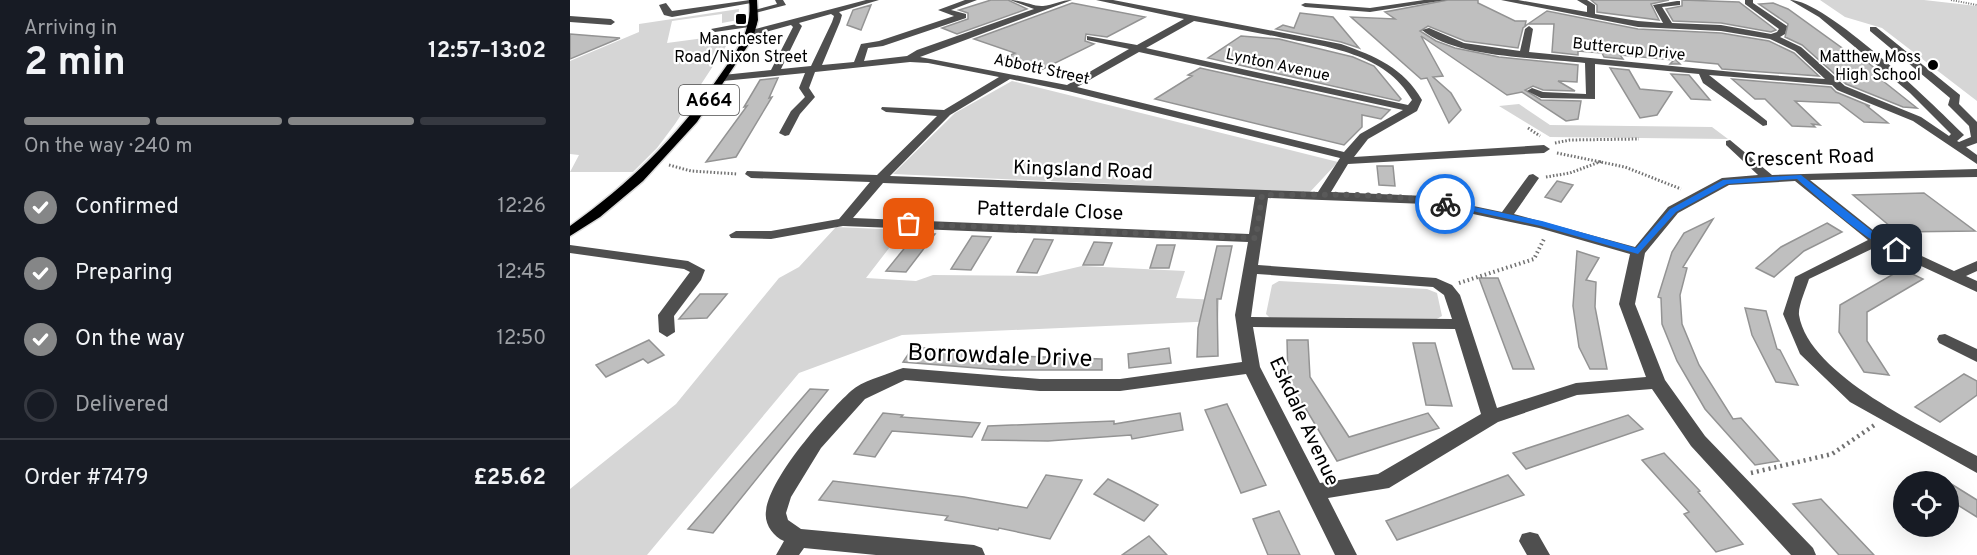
<!DOCTYPE html>
<meta charset="utf-8">
<style>
body{margin:0;font-family:Overpass,sans-serif;background:#20242c;color:#f1f3f6;height:100vh;display:flex;flex-direction:column;font-size:22px;white-space:nowrap}
*{box-sizing:border-box;margin:0}
p{font-size:20px;color:#9ea1a6}
.icon{flex:none;width:33px;height:33px;fill:none;stroke:currentColor;stroke-width:2;stroke-linecap:round;stroke-linejoin:round}
.map{position:relative;flex:1;overflow:hidden}
.details{display:flex;flex-direction:column;background:#171b24;width:570px}
.details>*{flex:none}
.controls{position:absolute;left:1323px;top:471px;display:grid;gap:12px}
.controls a{display:grid;place-items:center;width:66px;height:66px;border-radius:50%;background:#171b24;box-shadow:0 6px 24px #0002;font-size:30px}
.pin{position:absolute;display:grid;place-items:center;width:51px;height:51px;color:#fff;margin:-26px;border-radius:12px;box-shadow:0 3px 9px #0006}
.courier{position:absolute;display:grid;place-items:center;width:60px;height:60px;margin:-30px;border:4px solid #1a73e8;border-radius:50%;background:#fff;color:#222;box-shadow:0 2px 8px #0007}
.headline em{font-style:normal;font-weight:700}
.headline div{display:flex;flex-direction:column-reverse}
.headline{display:flex;align-items:center;justify-content:space-between;height:102px;padding:0 24px}
h1{font-size:39px;font-weight:700;line-height:45px}
.bar{display:grid;grid-template-columns:repeat(4,1fr);gap:9px 6px;align-content:center;height:72px;padding:0 24px}
.bar i{height:8px;border-radius:4px;background:#363941}
.bar .selected{background:#858687}
.bar p{grid-column:span 4}
.line{display:flex;align-items:center;gap:15px;padding:0 24px;border-top:2px solid #363941}
.line div{flex:1}
ol{padding:0 24px;list-style:none}
li{display:flex;align-items:center;gap:18px;height:66px}
li p{margin-inline-start:auto}
li .icon{padding:6px;border-radius:50%;background:#858687;color:#fff;stroke-width:4}
li:last-child{color:#9ea1a6}
li i{width:33px;height:33px;border:3px solid #363941;border-radius:50%}
main{display:flex;flex:1;min-height:0}
.map>svg:first-child{display:block}
.green{fill:#d6d6d6}
.building{fill:#bfbfbf;stroke:#939393;stroke-width:1.5}
.lines{fill:none;stroke-linecap:round;stroke-linejoin:round}
.major-casing{stroke:#dbdbdb;stroke-width:3}
.path-far3{stroke:#717171;stroke-width:2;stroke-dasharray:1 1.5;stroke-linecap:butt}
.path-far2{stroke:#717171;stroke-width:3;stroke-dasharray:1.5 2;stroke-linecap:butt}
.path-far1{stroke:#717171;stroke-width:4;stroke-dasharray:1.5 3;stroke-linecap:butt}
.path{stroke:#717171;stroke-width:4.5;stroke-dasharray:2 4;stroke-linecap:butt}
.minor{fill:#4f4f4f;fill-rule:evenodd}
.major{fill:#000;fill-rule:evenodd}
.route{fill:#1a73e8}
.done{stroke:#595959;stroke-width:6;stroke-dasharray:0 10.8}
.poi-dot{fill:#000;stroke:#fff;stroke-width:2}
.labels{text-anchor:middle;stroke-width:4.5;stroke-linejoin:round;paint-order:stroke}
.far-poi-label{font-size:16px;fill:#000;stroke:#fff}
.far-street-label{font-size:16px;fill:#000;stroke:#fff}
.shield{fill:#fff;stroke:#4c4c4c;stroke-width:1.5}
.shield-label{font-size:18px;font-weight:bold;fill:#000}
.street-label{font-size:20px;fill:#000;stroke:#fff}
.near-street-label{font-size:24px;fill:#000;stroke:#fff}
</style>
<main>
<section class="details">
<div class="headline"><div><h1>2 min</h1><p>Arriving in</p></div><em>12:57–13:02</em></div>
<div class="bar"><i class="selected"></i><i class="selected"></i><i class="selected"></i><i></i><p>On the way · 240 m</p></div>
<ol>
<li><svg class="icon" aria-label="check" viewBox="0 0 24 24"><path d="M5 12l5 5 9-10"/></svg>Confirmed<p>12:26</p></li>
<li><svg class="icon" aria-label="check" viewBox="0 0 24 24"><path d="M5 12l5 5 9-10"/></svg>Preparing<p>12:45</p></li>
<li><svg class="icon" aria-label="check" viewBox="0 0 24 24"><path d="M5 12l5 5 9-10"/></svg>On the way<p>12:50</p></li>
<li><i></i>Delivered</li>
</ol>
<div class="line" style="height:78px"><div>Order #7479</div><b>£25.62</b></div>
</section>
<div class="map">
<svg width="1407" height="555" viewBox="0 0 1407 555">
<rect width="100%" height="100%" fill="#fff"/>
<path class="green" d="M1250,0H1354L1407,6V101L1312,28L1275,17Z
M169,9L168,20L152,23V14L102,21L97,43L164,34L105,124L87,148L63,172H0L9,155L0,154V61L69,32V24Z
M442,81L768,162L739,193L323,174L385,113Z
M949,104L980,125L1142,127L1158,139L980,137L929,106Z
M266,227L333,230L296,278L346,281L363,275L469,276L512,266L615,271L606,298L649,300L648,321L332,335L229,373L77,555H0V489L106,404L209,278L229,267Z
M709,281L857,289L867,293L872,316L865,320L700,318L696,314L702,285Z"/>
<path class="building" d="M421,0H438L457,9L387,34L372,28L398,19V13L389,10Z
M878,0H908V3L945,21H956L955,26L977,11L1068,29L1151,33L1199,41L1224,53L1249,76L1152,69L1148,64L1106,60L1110,64H1100L1104,60L1050,55L1053,59L1034,57L1032,53L1008,51V55L982,52L984,24H958L953,28L948,48L895,41L858,26L850,31L866,41L885,48L929,57L1008,65L1007,82L988,81L1005,91L973,90L963,86L955,90L971,100L1011,101L1008,119L996,121L952,92L937,95L851,36L873,76L863,77L881,93L891,110L879,123L857,78L851,79L781,17L825,19L815,12Z
M1021,0H1099L1081,4L1089,20L1027,12V5Z
M1112,0L1169,2L1206,30L1201,32L1151,23L1103,21L1096,9L1112,6Z
M502,3L575,17L537,37L516,34L515,41L524,44L467,72L426,62L445,53L404,39Z
M1203,3L1218,9L1282,55L1296,61L1315,77H1308L1347,108L1333,107L1276,84L1232,45L1215,37L1218,24L1189,4Z
M301,5L291,30L277,25L283,10Z
M730,13L763,17L789,48L771,42L706,29L713,25L724,28Z
M0,34L50,38L0,59Z
M671,36L709,39L783,57L804,66L831,99L829,101L638,58Z
M630,68L820,110L811,119L792,115V127L774,145L585,99L622,76L618,75Z
M1040,68L1059,70L1070,89L1102,92L1087,115L1070,118Z
M1101,74L1119,75L1140,100L1121,99Z
M208,78L199,98L202,97L166,157L136,162L177,106L174,107L190,80Z
M1162,79L1261,87L1266,92L1300,106H1297L1318,123L1294,122L1269,103L1225,101L1250,125L1242,124L1245,127L1222,126L1195,99H1185Z
M807,166H823L825,186L809,185Z
M987,181L1003,185L991,202L975,197Z
M1354,193L1405,231L1327,232L1283,195Z
M1143,219L1113,267L1117,268L1110,295L1112,324L1129,365L1163,419L1171,418L1209,461L1185,465L1135,409L1107,361L1092,324L1091,298L1088,297L1102,252L1114,233Z
M1257,223L1272,232L1234,251L1204,277L1186,268L1211,247Z
M346,234H365L336,272L316,271Z
M402,236L421,237L401,270L381,269Z
M464,239L483,240L467,273L447,272Z
M524,242L542,243L533,265H513Z
M587,245H605L599,268H580Z
M647,246H662L651,299H647L648,356L627,357L628,328Z
M1007,251L1029,258L1016,280L1026,282L1025,307L1037,369H1020L1009,347L1003,306Z
M1332,269L1353,279L1297,312V341L1319,375L1294,372L1269,332L1270,305Z
M909,278H928L964,369H943Z
M130,294H157L137,318L109,319Z
M1175,308L1196,311L1207,349L1210,350L1228,385L1206,382L1182,335Z
M79,340L94,355L78,363L73,359L36,377L26,365Z
M717,340H738L740,377L779,437L858,413L869,428L767,461L718,379Z
M843,343H865L882,406L856,405Z
M343,347L446,356L532,359V370H432L333,362Z
M599,348L601,363L559,368L558,354Z
M1394,374L1407,381V395L1370,422L1345,407Z
M240,389L258,390L143,533L118,529Z
M657,404L696,485L671,493L635,410Z
M313,413L333,415L331,417L410,423L402,437L322,431L305,457L284,454Z
M610,413L613,430L562,439L561,435L478,441L412,440L418,426L544,421V424Z
M1058,415L1073,429L956,469L943,453Z
M1094,453L1130,491L1128,492L1173,544L1146,552L1114,514L1119,512L1072,460Z
M476,475L512,480L480,539L429,528L428,530L375,520L378,516L249,500L263,481L394,497L457,508Z
M938,475L954,495L827,540L816,521Z
M538,479L562,491L588,505L574,521L524,494Z
M1378,482L1407,500V517L1378,499Z
M1251,499L1269,518L1304,555H1269L1223,504Z
M709,511L721,536L730,555H698L683,519Z
M579,536L597,555H552Z"/>
<g class="lines">
<g class="major-casing">
<path id="major" d="M179,0H187L188,20L183,38L127,122L73,181L30,217L0,236V226C59,184 107,137 148,78C165,54 183,31 179,0Z"/>
</g>
<path class="path-far3" d="M1381,0L1407,5"/>
<path class="path-far2" d="M958,128L970,136
M985,143L1000,140L1069,139
M987,153L1055,167L1111,189
M99,165L121,171L168,174
M976,177L1000,173L1032,161"/>
<path class="path-far1" d="M889,283L964,259L975,237"/>
<path class="path" d="M1181,473L1262,454L1306,424"/>
<path class="minor" d="M180,0L187,2L102,17L94,15L89,5L96,3L102,11Z
M205,0H213L216,5L185,13L181,11L207,4Z
M296,0H309L269,12L272,15L270,22L252,65L284,62L291,44L309,41L384,16L368,10L395,0H407L381,10L396,14V18L313,46L298,48L294,61L337,56L347,50L464,9L440,0C451,0 465,7 473,6C483,5 491,0 502,0L350,57L497,85L559,49L517,40V36L567,45L614,19L526,0H543L771,44C805,56 834,68 852,100L847,111L798,139L784,157L974,145L980,149L974,153L778,164L761,192L856,196L932,212L959,175L963,174L969,178L944,214L1065,247L1098,207L1152,178L1188,175L1156,145V141L1160,140L1202,175L1407,169V177L1240,180L1313,238L1384,271L1407,261V271L1396,276L1407,281V292L1308,246L1239,279C1236,289 1228,306 1229,315C1239,376 1357,428 1407,456V473L1280,402L1230,354L1213,314L1225,277L1298,240L1225,181L1159,185L1108,213L1075,253L1065,304L1095,380L1135,436L1243,548L1246,555H1221L1121,446L1082,389L1007,395L928,422L819,488L758,498L787,555H765L676,374L550,391H470L335,380L295,399L251,448L221,497L216,513L218,520L231,529L404,545L412,548L415,555H306L234,548L229,555H206L214,541C203,536 194,524 196,511C200,477 255,415 281,391C292,381 313,376 327,370L333,368L470,379H550L672,362L665,315L678,242L273,226L201,239L161,238L159,235L166,231H201L269,219L300,182L181,178L175,174L177,171L307,175L367,116L316,112L311,109L312,107L374,110L429,77L358,63L340,62L245,72L239,88L245,97L230,114L219,135L215,136L209,133L221,111L235,97L229,88L235,73L153,81L148,78L153,75L201,70L223,27L221,25L181,36L177,33L178,31ZM261,14L264,16L262,22L241,66L211,69L232,26L229,23ZM624,21C652,26 681,32 709,37C757,47 816,53 842,100L838,105L576,48ZM569,52L833,110L790,134L774,152L507,87ZM440,79L498,91L770,158L748,192L320,176L380,115ZM313,183L685,197L679,234L283,218ZM698,198L856,204L969,228L1060,254L1049,304L1076,377L1006,383L927,408L890,295L882,285L866,278L688,265ZM687,274L863,287L874,295L882,319L681,317ZM683,327L885,329L911,414L808,474L750,483L690,367Z
M854,0H876L800,12L735,7L731,5L735,3L800,8Z
M931,0H948L1017,12V6L1007,0H1017L1025,5V14L1068,21L1093,23L1083,5L1107,1H1110V5L1092,7L1102,23L1151,25L1201,34L1207,32L1209,29L1175,4V0H1183V3L1217,26L1215,34L1210,37L1231,47L1275,86L1351,117L1379,136L1381,134L1340,93L1249,17L1220,0C1256,0 1363,104 1392,133L1394,135L1387,141L1389,142L1401,137L1399,126L1378,105L1380,98L1300,31V27H1306L1390,95L1389,104L1407,122V143L1396,147L1407,155V164L1343,121L1267,90L1262,85L1139,75L1197,121V125L1193,126L1133,83L1129,74L1025,64V99L971,98L957,91L962,88L973,92L1016,94L1015,63C971,58 886,58 852,30L859,28L894,43L950,51L955,29L959,26L963,29L959,52L1184,74L1255,79L1225,51L1200,39L1151,31L1068,27Z
M0,16L41,19L45,22L41,25L0,22Z
M183,21L187,24L186,26L145,32L141,29Z
M0,245L118,261L135,270L131,280L104,316L105,332L97,337L89,332L88,315L120,272L114,269L0,253Z
M1375,334L1407,349V362L1369,343L1367,339L1369,335Z
M960,532L968,534L980,555H957L949,541L952,534Z"/>
<use href="#major" class="major"/>
</g>
<path class="route" d="M1231,175L1312,239L1330,248V252C1310,254 1245,195 1227,179L1157,184L1106,212L1068,254L971,226L870,204L875,201L972,221L1066,248L1100,209L1153,180Z"/>
<g class="lines">
<path class="done" d="M339,224L686,238L692,195C752,195 816,192 875,204"/>
</g>
<g class="poi-dot">
<rect x="165" y="13" width="12" height="12" rx="3"/>
<circle cx="1363" cy="65" r="6"/>
</g>
<g class="labels">
<g class="far-poi-label">
<text x="171" y="44">Manchester<tspan x="171" dy="18">Road/Nixon Street</tspan></text>
<text x="1351" y="62" text-anchor="end">Matthew Moss<tspan x="1351" dy="18">High School</tspan></text>
</g>
<g class="far-street-label">
<text transform="translate(1059 48) rotate(6)" y="6">Buttercup Drive</text>
<text transform="translate(708 64) rotate(12)" y="6">Lynton Avenue</text>
<text transform="translate(472 68) rotate(12)" y="6">Abbott Street</text>
</g>
<rect class="shield" x="109" y="85" width="60" height="30" rx="4.5"/>
<g class="shield-label">
<text x="139" y="106">A664</text>
</g>
<g class="street-label">
<text transform="translate(1239 157) rotate(-2)" y="7">Crescent Road</text>
<text transform="translate(513 169) rotate(2)" y="7">Kingsland Road</text>
<text transform="translate(480 210) rotate(2)" y="7">Patterdale Close</text>
<text transform="translate(735 421) rotate(65)" y="7">Eskdale Avenue</text>
</g>
<g class="near-street-label">
<text transform="translate(430 355) rotate(2)" y="8">Borrowdale Drive</text>
</g>
</g>
</svg>
<div class="controls">
<a><svg class="icon" aria-label="locate" viewBox="0 0 24 24"><circle cx="12" cy="12" r="6"/><path d="M12 2v4M12 18v4M2 12h4M18 12h4"/></svg></a>
</div>
<div class="pin" style="left:339px;top:224px;background:#ea580c"><svg class="icon" aria-label="bag" viewBox="0 0 24 24"><path d="M5 8h14l-1 12H6zM9 8a3 3 0 0 1 6 0"/></svg></div>
<div class="pin" style="left:1327px;top:250px;background:#1f2937"><svg class="icon" aria-label="home" viewBox="0 0 24 24"><path d="M3 11l9-7 9 7M6 9v11h12V9"/></svg></div>
<div class="courier" style="left:875px;top:204px"><svg class="icon" aria-label="bike" viewBox="0 0 24 24"><circle cx="6" cy="16" r="4"/><circle cx="18" cy="16" r="4"/><path d="M6 16l4-8h5l3 8M10 8l3 8H6M13 5h3"/></svg></div>
</div>
</main>
